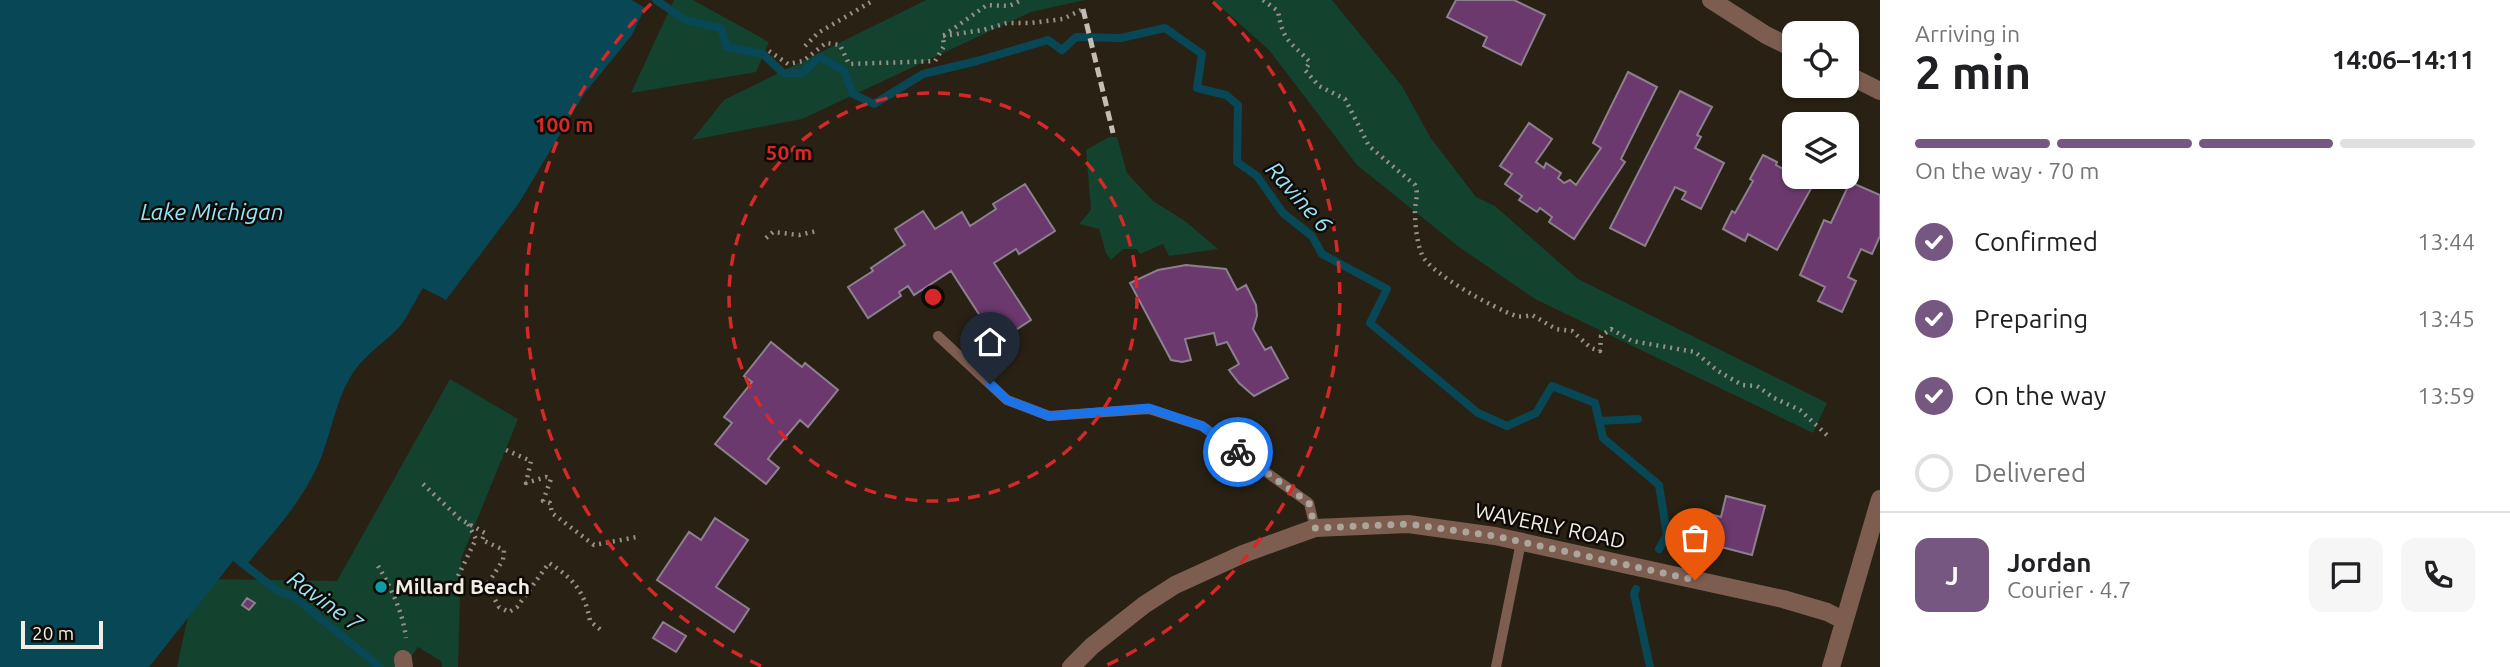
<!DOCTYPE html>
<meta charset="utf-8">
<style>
body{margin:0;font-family:Ubuntu,sans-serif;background:#f6f6f6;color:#202124;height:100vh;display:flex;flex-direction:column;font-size:26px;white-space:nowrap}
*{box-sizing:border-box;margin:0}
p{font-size:23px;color:#757577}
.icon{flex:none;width:38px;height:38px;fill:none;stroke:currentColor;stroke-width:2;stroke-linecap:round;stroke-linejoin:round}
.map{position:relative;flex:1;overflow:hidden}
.side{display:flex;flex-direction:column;background:#fff;width:630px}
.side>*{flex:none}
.fabs{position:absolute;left:1782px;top:21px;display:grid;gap:14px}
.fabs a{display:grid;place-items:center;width:77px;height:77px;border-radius:14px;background:#fff;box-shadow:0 2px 5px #0004;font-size:35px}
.scale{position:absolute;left:21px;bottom:18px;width:82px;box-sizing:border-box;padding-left:7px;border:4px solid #f1ece4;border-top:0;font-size:19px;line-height:24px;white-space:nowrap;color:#f1ece4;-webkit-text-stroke:5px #0e0b06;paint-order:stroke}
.pin{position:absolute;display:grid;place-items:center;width:60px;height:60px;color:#fff;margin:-72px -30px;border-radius:50% 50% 50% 0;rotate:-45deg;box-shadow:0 0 7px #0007}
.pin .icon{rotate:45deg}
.courier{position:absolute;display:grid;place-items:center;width:70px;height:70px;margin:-35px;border:5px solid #1a73e8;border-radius:50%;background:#fff;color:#222;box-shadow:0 2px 9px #0007}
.overview em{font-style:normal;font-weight:700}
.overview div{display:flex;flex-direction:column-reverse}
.overview{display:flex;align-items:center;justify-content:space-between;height:119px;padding:0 35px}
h1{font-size:46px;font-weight:700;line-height:52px}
.bar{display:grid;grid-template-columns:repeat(4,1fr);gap:10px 7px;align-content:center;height:84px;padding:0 35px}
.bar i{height:9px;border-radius:5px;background:#e0e0e0}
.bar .on{background:#755781}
.bar p{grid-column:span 4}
.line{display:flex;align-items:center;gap:18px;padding:0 35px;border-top:2px solid #e0e0e0}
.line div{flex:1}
.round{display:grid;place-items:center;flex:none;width:74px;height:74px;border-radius:14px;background:#f6f6f6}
ol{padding:0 35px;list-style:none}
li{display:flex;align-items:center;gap:21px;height:77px}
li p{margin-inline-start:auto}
li .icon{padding:7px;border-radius:50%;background:#755781;color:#fff;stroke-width:4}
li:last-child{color:#757577}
li i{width:38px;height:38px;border:4px solid #e0e0e0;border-radius:50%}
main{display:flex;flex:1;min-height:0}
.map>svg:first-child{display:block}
.green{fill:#13422e}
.water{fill:#084755}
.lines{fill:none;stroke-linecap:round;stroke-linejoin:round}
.stream{stroke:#084755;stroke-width:8}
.building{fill:#6c396f;stroke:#8d808e;stroke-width:2}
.path{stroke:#979086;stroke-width:4.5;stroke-dasharray:2 5;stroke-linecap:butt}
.service{stroke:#7e5d51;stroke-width:10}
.minor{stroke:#7e5d51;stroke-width:18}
.tertiary{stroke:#7e5d51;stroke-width:18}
.rail{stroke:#c3bdb4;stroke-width:5;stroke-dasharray:10 5;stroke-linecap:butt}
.done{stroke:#aba59b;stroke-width:7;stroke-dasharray:0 12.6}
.route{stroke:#1a73e8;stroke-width:9}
.ring{fill:none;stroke:#d62828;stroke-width:3.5;stroke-dasharray:12 9}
.culture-dot{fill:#0f9aa8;stroke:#0e0b06;stroke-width:2.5}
.labels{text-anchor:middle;stroke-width:5;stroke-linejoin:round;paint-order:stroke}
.street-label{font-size:21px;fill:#f1ece4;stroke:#0e0b06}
.poi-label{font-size:21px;font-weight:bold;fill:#f1ece4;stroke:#0e0b06;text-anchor:start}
.water-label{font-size:23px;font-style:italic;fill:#98e4fb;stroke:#0e0b06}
.centre{fill:#d62828;stroke:#0e0b06;stroke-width:3.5}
.ring-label{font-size:21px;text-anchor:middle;font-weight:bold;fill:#d62828;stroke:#0e0b06;stroke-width:5;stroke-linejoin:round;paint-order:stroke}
</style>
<main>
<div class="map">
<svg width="1880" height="667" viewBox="0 0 1880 667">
<rect width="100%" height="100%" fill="#292114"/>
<path class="green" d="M674,0H693L769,42L756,72L631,93Z
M926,0H1085L1031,12L802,119L692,140L724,100Z
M1213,0H1332L1402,86L1430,137L1476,197L1495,206L1578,279L1827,403L1813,433L1535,299L1459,247L1357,165L1269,50Z
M1109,137H1117L1127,173L1153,201L1185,221L1218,249L1169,256L1163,244L1140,254L1137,249H1123L1111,260L1106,253L1099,229L1079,224L1091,210L1086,150Z
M450,379L518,419L461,559L458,667H442L441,661L418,647L404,667H177L196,579L337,581Z"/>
<path class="water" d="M0,0H632L645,8L632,35L584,94L519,203L446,300L423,288C416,299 409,314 401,325C387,341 368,352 355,370C335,398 332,434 318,465C300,505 270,536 243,569L233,561L149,667H0Z"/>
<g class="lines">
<path class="stream" d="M656,0L685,20L721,28L727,47L763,54L783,73H802L820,57L844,71L853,94L874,104L923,74L977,61L1048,40L1062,50L1076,37L1121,38L1165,28L1202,54L1197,88L1226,95L1238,105L1237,162L1257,176L1283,213L1312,236L1322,254L1387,289L1370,323L1478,413L1507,426L1536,413L1552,386L1595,403L1603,438L1659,485L1667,535L1659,549
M1599,421L1638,419
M246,566L279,592L293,596L380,667
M1636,589L1634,594L1650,667"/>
</g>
<path class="building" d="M1456,0H1514L1545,15L1521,65L1483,46L1487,37L1447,17Z
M1628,72L1657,87L1621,159L1625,162L1574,239L1549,222L1552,217L1540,208L1537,212L1519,200L1522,196L1505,184L1512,174L1500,166L1529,123L1552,139L1536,162L1544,168L1546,163L1561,173L1558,178L1564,183L1570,180L1576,185L1601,148L1593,143Z
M1680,91L1712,107L1697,135L1701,137L1695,148L1724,163L1701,209L1682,199L1686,192L1675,187L1645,246L1610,228Z
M1763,155L1777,162L1776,165L1794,175V177L1813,185L1777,250L1748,234L1745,241L1723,229L1732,211L1735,213L1753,181L1750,179Z
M1850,182L1880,195V236L1872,254L1861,249L1848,277L1856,281L1842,312L1818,301L1825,287L1800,275L1824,220L1831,223Z
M1025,184L1055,231L1019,254L1016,249L994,263L1031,320L997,342L951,271L914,295L908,286L899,292L901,296L868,318L848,287L873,271L871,268L905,245L895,229L923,211L935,229L962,212L970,226L996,209L993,204Z
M1186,265L1226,269L1237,290L1246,285L1256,305L1257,316L1253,329L1265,350L1271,347L1288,378L1254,396L1239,383L1229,370L1239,364L1227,342L1217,345L1214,333L1185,339L1191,360L1182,362L1171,360L1130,283L1158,270Z
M771,342L802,367L805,363L838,390L808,427L800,420L773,452L768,459L779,468L766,484L715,444L732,423L724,417L752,382L744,376Z
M1726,496L1765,506L1752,555L1694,540L1697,527L1694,525L1698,511L1721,517Z
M715,518L748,540L716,587L749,609L734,632L657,580L689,532L701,540Z
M247,598L255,603L249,610L242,605Z
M663,622L686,636L676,652L653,638Z"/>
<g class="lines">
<path class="path" d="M1263,0L1278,11C1283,42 1290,41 1310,62L1305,70L1319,86L1345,99L1369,146L1415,185C1419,194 1415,202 1415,212C1415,225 1417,243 1422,255C1432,275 1494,308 1516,316C1521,317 1527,316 1532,315L1556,329L1572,331L1591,348L1600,351L1601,336L1611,329L1632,341L1695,352L1718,371L1742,385L1757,386L1774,398L1800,410L1829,437
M943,36L983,30L1007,23H1031L1063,19L1083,9
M805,46L818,33L874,0
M769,51L788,64L803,61L826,43L840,45L849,64L935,61L944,46L943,36L987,5L1009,6L1022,0
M766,238L773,232L799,235L817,231
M506,450L531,461L526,483L546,477L551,479L543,501L550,503L552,513L594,545L637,537
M423,484L460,519L485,533L482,540L504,550L503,560L487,585L499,607L509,612L517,607L549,563C573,578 585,592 590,621L602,631
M378,566C391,588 403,612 406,638
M458,576L476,539L468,524"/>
<path class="service" d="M938,336L1007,400L1049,416L1149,409L1202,426L1309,503L1315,528
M1496,667L1521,542"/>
<path class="minor" d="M1711,0L1766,35L1794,49
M1846,74L1880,91
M403,659L404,667
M1071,667L1092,646L1144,605L1175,585L1243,554L1315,528L1408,524L1495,536L1783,599L1827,612L1843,620"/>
<path class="tertiary" d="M1831,667L1880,499"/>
<path class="rail" d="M1083,9L1113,133"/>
</g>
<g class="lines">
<path class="done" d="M1238,452L1309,503L1315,528L1408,524L1495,536L1695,580"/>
<path class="route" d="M990,384L1007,400L1049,416L1149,408L1202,426L1238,452"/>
</g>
<g class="ring">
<circle cx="933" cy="297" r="204"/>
<path d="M761 666A407 407 0 0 1 653 2M1213 2A407 407 0 0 1 1105 666"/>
</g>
<circle class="culture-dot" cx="381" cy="587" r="7"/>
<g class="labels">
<g class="street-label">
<text transform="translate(1550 526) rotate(12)" y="7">WAVERLY ROAD</text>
</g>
<g class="poi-label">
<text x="395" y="594">Millard Beach</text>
</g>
<g class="water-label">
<text transform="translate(1299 197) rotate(48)" y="8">Ravine 6</text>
<text x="212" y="220">Lake Michigan</text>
<text transform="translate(325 601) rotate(36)" y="8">Ravine 7</text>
</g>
</g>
<circle cx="933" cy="297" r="10" class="centre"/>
<g class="ring-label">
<text x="564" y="132">100 m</text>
<text x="789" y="160">50 m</text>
</g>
</svg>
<div class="fabs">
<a><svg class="icon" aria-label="locate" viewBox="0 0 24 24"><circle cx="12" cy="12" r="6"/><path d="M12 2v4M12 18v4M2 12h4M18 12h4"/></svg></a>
<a><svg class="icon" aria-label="layers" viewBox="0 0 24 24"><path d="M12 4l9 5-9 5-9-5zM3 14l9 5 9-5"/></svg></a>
</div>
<div class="scale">20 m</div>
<div class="pin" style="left:1695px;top:580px;background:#ea580c"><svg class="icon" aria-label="bag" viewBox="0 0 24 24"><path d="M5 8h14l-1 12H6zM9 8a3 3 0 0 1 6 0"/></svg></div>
<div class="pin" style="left:990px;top:384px;background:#1f2937"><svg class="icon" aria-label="home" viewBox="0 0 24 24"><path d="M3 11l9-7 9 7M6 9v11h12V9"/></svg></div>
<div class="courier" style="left:1238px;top:452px"><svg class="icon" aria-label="bike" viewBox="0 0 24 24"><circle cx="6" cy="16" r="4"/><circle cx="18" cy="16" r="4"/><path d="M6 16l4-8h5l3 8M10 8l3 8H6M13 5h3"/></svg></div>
</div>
<section class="side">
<div class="overview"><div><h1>2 min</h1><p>Arriving in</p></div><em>14:06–14:11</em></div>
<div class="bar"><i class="on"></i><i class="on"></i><i class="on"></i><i></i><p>On the way · 70 m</p></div>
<ol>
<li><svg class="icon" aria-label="check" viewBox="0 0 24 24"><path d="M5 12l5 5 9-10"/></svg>Confirmed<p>13:44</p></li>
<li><svg class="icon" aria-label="check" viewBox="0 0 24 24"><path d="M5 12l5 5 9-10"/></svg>Preparing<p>13:45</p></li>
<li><svg class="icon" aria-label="check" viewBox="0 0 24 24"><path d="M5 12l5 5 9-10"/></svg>On the way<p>13:59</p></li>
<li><i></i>Delivered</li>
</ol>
<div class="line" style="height:126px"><b class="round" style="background:#755781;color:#fff">J</b><div><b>Jordan</b><p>Courier · 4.7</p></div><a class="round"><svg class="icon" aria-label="chat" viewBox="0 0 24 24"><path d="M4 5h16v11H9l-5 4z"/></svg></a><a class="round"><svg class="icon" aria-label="phone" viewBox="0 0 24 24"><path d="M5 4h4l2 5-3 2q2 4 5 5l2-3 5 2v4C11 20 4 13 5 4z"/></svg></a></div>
</section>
</main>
